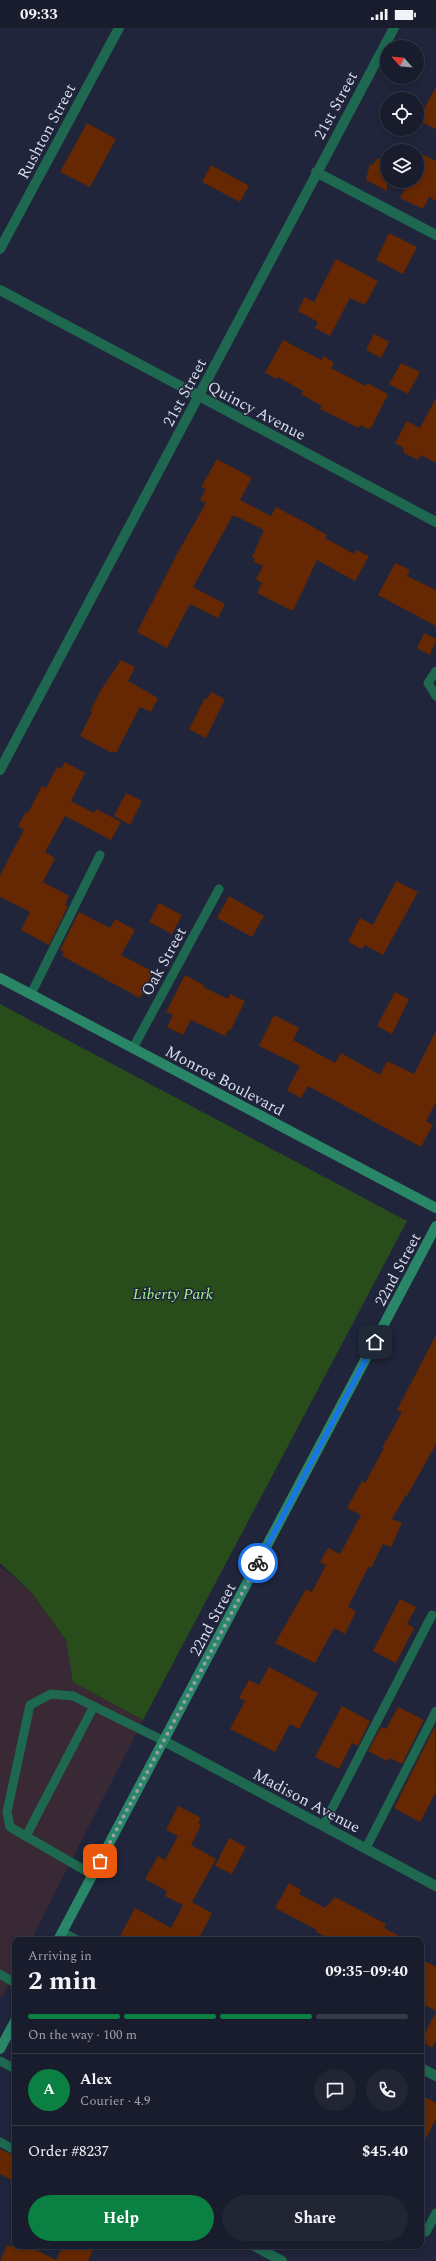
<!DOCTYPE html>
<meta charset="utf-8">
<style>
body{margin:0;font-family:Spectral,serif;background:#212534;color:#f1f3f6;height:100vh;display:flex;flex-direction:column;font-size:15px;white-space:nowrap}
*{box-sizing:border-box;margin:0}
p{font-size:13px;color:#9fa1a9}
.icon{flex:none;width:22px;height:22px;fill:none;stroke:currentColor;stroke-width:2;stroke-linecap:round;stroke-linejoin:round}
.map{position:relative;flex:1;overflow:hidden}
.sheet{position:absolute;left:12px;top:1909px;width:412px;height:312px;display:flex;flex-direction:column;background:#181c2c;border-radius:8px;box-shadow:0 2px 6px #0003,0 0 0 1px #363a48}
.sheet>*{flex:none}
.needle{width:26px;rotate:297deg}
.controls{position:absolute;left:380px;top:12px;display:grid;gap:8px}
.controls a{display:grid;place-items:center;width:44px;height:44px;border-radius:50%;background:#181c2c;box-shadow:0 2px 6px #0003,0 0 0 1px #363a48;font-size:20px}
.pin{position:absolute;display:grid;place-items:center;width:34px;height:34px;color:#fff;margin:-17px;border-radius:8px;box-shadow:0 2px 6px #0006}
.courier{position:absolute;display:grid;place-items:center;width:40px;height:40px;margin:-20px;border:3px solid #1a73e8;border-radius:50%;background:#fff;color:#222;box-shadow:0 1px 5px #0007}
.headline em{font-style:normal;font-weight:700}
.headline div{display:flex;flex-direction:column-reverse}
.headline{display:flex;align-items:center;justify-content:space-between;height:68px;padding:0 16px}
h1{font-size:26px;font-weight:700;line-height:30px}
.bar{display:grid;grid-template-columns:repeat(4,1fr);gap:6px 4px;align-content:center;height:48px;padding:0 16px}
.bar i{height:5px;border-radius:3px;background:#363a48}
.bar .active{background:#0b8043}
.bar p{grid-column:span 4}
.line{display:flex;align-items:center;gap:10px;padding:0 16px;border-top:1px solid #363a48}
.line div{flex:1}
.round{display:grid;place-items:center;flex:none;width:42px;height:42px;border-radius:21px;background:#212534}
.button{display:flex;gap:8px;margin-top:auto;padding:8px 16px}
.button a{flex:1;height:46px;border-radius:24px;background:#0b8043;color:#fff;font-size:16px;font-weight:700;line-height:46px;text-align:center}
.button a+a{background:#212534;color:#f1f3f6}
.status{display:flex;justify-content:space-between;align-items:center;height:28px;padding:0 20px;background:#181c2c;direction:ltr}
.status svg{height:11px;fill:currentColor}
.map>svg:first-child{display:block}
.education{fill:#382934}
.green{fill:#284d1a}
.building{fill:#652802}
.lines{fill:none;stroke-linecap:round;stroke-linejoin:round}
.lane{stroke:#1d684f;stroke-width:9}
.street{stroke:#1d684f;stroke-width:10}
.secondary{stroke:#298768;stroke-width:10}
.done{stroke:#989cad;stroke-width:4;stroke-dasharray:0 7.2}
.route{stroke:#1a73e8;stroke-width:5}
.labels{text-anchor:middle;stroke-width:3;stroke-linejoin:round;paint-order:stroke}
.street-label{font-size:16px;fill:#d8dceb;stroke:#20253b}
.park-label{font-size:16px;font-style:italic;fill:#a3ef89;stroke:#20253b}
</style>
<div class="status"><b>09:33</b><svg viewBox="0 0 49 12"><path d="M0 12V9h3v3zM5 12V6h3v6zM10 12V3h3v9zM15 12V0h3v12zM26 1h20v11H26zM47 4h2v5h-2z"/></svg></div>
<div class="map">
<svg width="436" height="2233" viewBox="0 0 436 2233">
<rect width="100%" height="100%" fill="#20253b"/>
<path class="education" d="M0,1538L32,1565L66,1612L73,1654L143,1692L31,1912H15V1945L2,1969L0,1968Z"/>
<path class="green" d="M0,976L407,1193L143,1692L73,1654L66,1612L32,1565L0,1535Z"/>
<path class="building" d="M436,59V101L418,92Z
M87,95L116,111L90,159L60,144Z
M417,124L436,133V173L429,169L423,181L400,170L409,153H417Z
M377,130L387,136V163L366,152L370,136L373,137Z
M211,137L249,158L240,174L202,154Z
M389,205L417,219L403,246L376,232Z
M336,231L378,253L365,277L350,270L330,308L315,300L318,294L298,283L305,269L314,274Z
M374,306L389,314L381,330L366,322Z
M283,312L321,332L323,328L334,334L331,340L366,358L367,355L388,366L371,400L368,401L360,397L359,400L320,381L322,378L301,366L303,363L278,349L277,351L265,345Z
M401,335L420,344L408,366L389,356Z
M436,370V435L421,427L418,432L404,425L403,423L404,420L395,415L407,393L420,400Z
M217,431L252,450L240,472L271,488L276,479L306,495L327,507L325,510L354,526L356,522L369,528L355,553L317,532L293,583L257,565L262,555L256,551L263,538L254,534L255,531L252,529L264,502L233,487L193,559L225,576L218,590L190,576L167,620L137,604L177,526L206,475L200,472L206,461L201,459Z
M395,535L410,542L407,548L436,562V598L378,567Z
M424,605L436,611L430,627L417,620Z
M121,632L135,639L128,653L158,670L151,684L140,679L116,725L113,723L112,725L80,708L92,684L90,683L101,662Z
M211,664L225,671L206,710L189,701L205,670L207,671Z
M65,734L85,745L71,773L94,785L96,781L121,794L111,812L65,788L45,824L55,830L43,854L69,868L65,877L68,878L49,917L21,902L30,884L0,869V847L24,802L18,798L26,784L28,785L42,758L46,760L57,739L61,741Z
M126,765L142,773L130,797L114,788Z
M396,853L418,864L383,927L365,917L362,921L348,914L360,890L373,897Z
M229,868L264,888L252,909L217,890Z
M159,875L182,887L172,906L149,894Z
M79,884L110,900L115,891L135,902L121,927L152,943V946L140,970L62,928L64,924L60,922Z
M185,947L204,957L203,959L228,971L230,966L245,973L230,1003L228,1002L225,1008L191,992L183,1007L167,999L173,987L166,984Z
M395,964L409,971L392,1006L377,998Z
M274,987L299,1000L293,1012L335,1035L341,1025L380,1047L387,1033L414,1046L436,1003V1074L426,1093L433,1097L421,1119L308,1058L301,1070L287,1062L300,1038L259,1018Z
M436,1307V1416L407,1468L406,1467L392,1491L402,1495L391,1519L383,1516L371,1540L369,1538L348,1579L356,1583L345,1606L334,1600L315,1635L275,1615L306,1561L312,1564L326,1537L320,1534L328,1520L340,1526L361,1487L347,1480L362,1453L365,1455L384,1420H382L402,1384L397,1382Z
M400,1571L416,1579L407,1596L414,1600L396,1635L373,1623Z
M269,1639L318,1665L299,1701L290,1696L275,1724L230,1701L245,1673L239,1670L249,1652L259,1657Z
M342,1678L370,1693L358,1718L352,1715L339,1741L315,1729Z
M398,1679L424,1692L402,1736L389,1730L387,1733L368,1723L381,1699L386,1701Z
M435,1698L436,1764L420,1794L394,1780Z
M178,1778L201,1790L198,1795L201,1797L191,1817L216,1831L192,1874L212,1885L198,1912H118L135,1880L171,1900L183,1877L165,1868L167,1863L145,1851L158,1828L165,1832L178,1808L166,1802Z
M229,1810L246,1819L232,1846L215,1838Z
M289,1855L301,1862L299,1866L325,1880L335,1869L386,1896L384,1900L407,1912H331L316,1904L317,1902L275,1880Z
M421,1931L436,1939V1983L421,1975Z
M436,1984V2012L432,2020L421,2012Z
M421,2067L436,2075V2091L421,2119Z
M0,2121L15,2128V2154L0,2146Z
M7,2218H28L56,2232L63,2218H95L88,2233H0Z"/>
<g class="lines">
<path class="lane" d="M436,643L428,655L436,668
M31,966L100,827
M133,1020L219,861
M323,1798L432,1587
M26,1808L94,1678
M366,1820L436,1683
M93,1847L10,1799L7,1784L30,1677L51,1666L73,1668L164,1713
M62,1904L77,1912
M0,1946L15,1955
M0,2033L15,2041
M0,2114L15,2122
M426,2204L436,2185"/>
<path class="street" d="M316,144L436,207
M0,221L119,0
M0,262L436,494
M0,742L394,0
M164,1713L436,1858
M421,2040L436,2048
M256,2219L282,2233"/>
<path class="secondary" d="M0,950L436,1180
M58,1912L436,1198
M0,2021L15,1993"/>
</g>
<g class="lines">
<path class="done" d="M100,1833L258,1535"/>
<path class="route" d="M258,1535L375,1314"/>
</g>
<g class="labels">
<g class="street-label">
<text transform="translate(335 77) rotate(-62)" y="6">21st Street</text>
<text transform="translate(46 103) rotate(-62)" y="6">Rushton Street</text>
<text transform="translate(184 364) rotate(-62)" y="6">21st Street</text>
<text transform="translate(257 382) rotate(28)" y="6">Quincy Avenue</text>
<text transform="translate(163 933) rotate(-61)" y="6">Oak Street</text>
<text transform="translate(225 1052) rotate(28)" y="6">Monroe Boulevard</text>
<text transform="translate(397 1241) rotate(-62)" y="6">22nd Street</text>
<text transform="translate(212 1591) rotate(-62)" y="6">22nd Street</text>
<text transform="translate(307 1772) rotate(28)" y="6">Madison Avenue</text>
</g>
<g class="park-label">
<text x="173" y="1271">Liberty Park</text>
</g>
</g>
</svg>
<div class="controls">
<a><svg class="needle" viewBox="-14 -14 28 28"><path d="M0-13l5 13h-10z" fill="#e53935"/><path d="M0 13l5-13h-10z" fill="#9fa1a9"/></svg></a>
<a><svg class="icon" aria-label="locate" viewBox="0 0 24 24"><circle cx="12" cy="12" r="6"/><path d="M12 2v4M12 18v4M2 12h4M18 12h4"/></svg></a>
<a><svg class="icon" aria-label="layers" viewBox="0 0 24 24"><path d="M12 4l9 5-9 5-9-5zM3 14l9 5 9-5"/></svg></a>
</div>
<div class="pin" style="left:100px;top:1833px;background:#ea580c"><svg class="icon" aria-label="bag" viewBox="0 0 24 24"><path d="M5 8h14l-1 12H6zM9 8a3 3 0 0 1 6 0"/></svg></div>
<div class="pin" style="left:375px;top:1314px;background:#1f2937"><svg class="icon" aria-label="home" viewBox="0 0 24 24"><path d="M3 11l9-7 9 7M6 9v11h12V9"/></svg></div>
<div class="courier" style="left:258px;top:1535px"><svg class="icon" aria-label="bike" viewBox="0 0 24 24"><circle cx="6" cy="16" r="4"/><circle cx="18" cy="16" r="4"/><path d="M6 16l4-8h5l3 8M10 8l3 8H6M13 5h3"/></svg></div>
<section class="sheet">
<div class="headline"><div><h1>2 min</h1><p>Arriving in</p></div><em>09:35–09:40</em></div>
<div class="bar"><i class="active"></i><i class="active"></i><i class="active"></i><i></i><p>On the way · 100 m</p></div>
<div class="line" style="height:72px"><b class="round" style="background:#0b8043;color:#fff">A</b><div><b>Alex</b><p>Courier · 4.9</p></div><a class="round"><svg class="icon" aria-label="chat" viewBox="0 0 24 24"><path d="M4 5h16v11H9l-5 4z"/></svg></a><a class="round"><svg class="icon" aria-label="phone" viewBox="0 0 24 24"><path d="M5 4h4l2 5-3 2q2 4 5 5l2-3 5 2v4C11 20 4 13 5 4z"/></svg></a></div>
<div class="line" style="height:52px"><div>Order #8237</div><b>$45.40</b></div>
<div class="button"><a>Help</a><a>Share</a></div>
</section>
</div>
